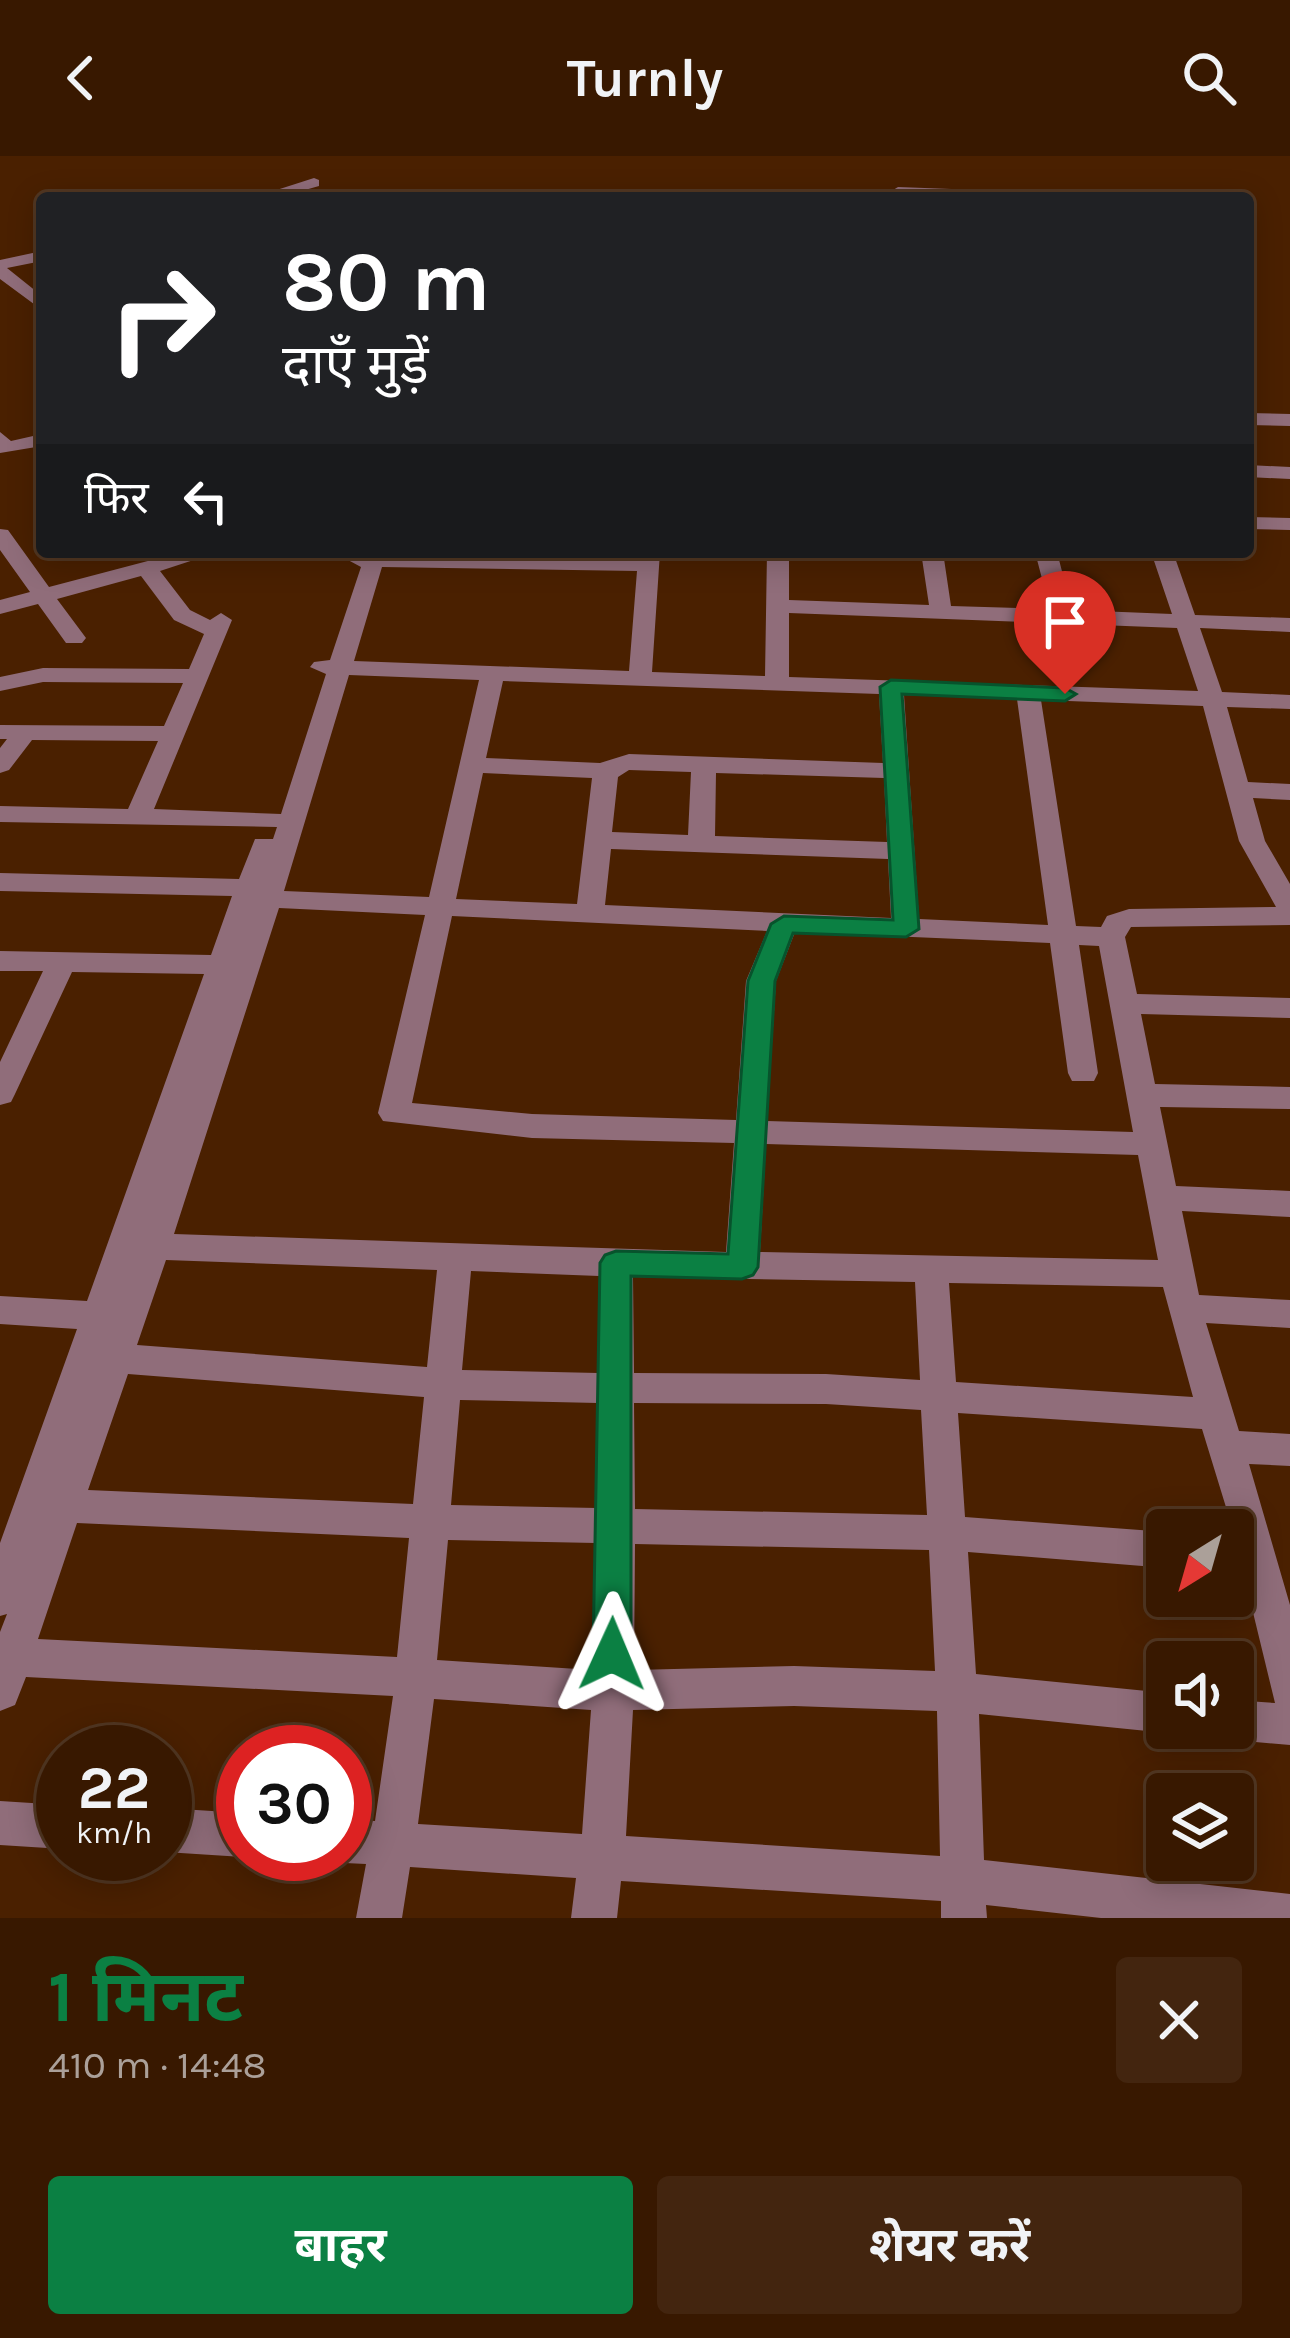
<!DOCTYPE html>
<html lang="hi">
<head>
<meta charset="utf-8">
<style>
	:root { --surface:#381800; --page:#43250f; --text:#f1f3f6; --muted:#aba099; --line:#523722; --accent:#0b8043 }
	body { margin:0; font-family:Karla,"Noto Sans Devanagari",sans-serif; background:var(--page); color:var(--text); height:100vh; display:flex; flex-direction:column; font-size:45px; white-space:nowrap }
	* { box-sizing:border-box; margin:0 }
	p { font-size:39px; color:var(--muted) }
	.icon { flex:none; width:66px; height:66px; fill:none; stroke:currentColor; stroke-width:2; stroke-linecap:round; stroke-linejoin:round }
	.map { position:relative; height:1762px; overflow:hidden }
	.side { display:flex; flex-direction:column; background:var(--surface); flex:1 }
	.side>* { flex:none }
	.top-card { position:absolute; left:36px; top:36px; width:1218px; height:366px; border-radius:12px; box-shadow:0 6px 30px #0003,0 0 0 3px var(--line); background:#202124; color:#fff; overflow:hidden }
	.needle { width:78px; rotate:217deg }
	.controls { position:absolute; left:1146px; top:1353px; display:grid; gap:24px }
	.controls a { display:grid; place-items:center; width:108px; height:108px; border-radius:12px; background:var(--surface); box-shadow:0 6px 30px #0003,0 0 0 3px var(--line); font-size:60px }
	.speed { position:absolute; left:36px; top:1569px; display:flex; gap:24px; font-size:60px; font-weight:700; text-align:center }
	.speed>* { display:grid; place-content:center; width:156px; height:156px; border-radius:50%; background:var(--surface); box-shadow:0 6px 30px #0003,0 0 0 3px var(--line); line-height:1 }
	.speed small { font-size:30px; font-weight:400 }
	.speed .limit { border:18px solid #d22; background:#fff; color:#111 }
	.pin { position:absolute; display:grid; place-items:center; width:102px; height:102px; color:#fff; margin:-123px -51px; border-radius:50% 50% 50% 0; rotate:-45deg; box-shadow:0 0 12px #0007 }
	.pin .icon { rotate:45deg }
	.me { position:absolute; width:132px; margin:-66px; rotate:1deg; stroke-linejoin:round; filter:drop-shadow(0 0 9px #0008) }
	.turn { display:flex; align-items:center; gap:42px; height:252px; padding:0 48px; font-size:54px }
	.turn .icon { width:156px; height:156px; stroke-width:2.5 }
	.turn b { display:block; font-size:84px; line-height:102px }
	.then { display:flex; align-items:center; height:114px; padding:0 48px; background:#0003; gap:24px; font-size:45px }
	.round { display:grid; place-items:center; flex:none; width:126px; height:126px; border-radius:12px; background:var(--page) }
	.summary { display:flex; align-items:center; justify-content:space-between; height:204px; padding:0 48px }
	h1 { font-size:72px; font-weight:700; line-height:90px; color:var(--accent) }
	.primary-button { display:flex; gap:24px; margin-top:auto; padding:24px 48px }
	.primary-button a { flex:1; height:138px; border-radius:12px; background:var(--accent); color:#fff; font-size:48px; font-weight:700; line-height:138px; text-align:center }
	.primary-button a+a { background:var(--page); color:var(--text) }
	header { display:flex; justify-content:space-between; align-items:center; height:156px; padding:0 48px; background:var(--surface); font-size:54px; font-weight:700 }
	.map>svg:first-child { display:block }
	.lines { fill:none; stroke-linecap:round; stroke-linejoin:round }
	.minor { fill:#906d7a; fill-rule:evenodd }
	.route { fill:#0b8043; stroke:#07532c; stroke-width:3 }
</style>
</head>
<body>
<header><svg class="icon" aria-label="back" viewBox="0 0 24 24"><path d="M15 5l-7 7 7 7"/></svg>Turnly<svg class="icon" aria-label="search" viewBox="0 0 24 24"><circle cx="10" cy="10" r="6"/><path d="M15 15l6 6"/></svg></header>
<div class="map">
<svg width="1290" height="1762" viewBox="0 0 1290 1762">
	<rect width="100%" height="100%" fill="#4a2000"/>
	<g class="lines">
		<g class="minor">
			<polygon points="314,22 319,24 319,30 277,42 252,42"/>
			<polygon points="898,31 1058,37 1066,42 893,39 890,36"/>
			<polygon points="42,95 42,105 7,112 42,140 42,154 0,123 0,104"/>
			<polygon points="1248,257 1290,258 1290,270 1248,269"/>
			<polygon points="0,276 11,285 42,278 42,290 0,297"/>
			<polygon points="1248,309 1290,311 1290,323 1248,321"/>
			<polygon points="1248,361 1290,362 1290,374 1248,373"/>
			<path d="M0 373 8 374 49 431 182 396H218L160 415 190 454 210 464 221 457 232 464 154 653 281 658 326 518 310 511 314 506 330 504 361 411 348 404 365 396 638 402V396H660L652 516 765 520 767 396H789V444L929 449 921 396H943L951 450 1050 453 1035 396H1057L1072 454 1172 458 1151 396H1173L1195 459 1290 462V476L1200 472 1222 536 1290 539V553L1227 551 1248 626 1290 628V644L1253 642 1265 685 1290 728V769L1131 771 1125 781 1137 838 1290 842V862L1141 858 1155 928 1290 931V953L1160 951 1176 1030 1290 1035V1061L1182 1055 1199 1139 1290 1144V1172L1206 1167 1239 1275 1290 1278V1310L1249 1308 1290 1449V1589L1233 1584 1218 1578 1215 1572H1233V1544L1275 1547 1233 1374 1202 1273 958 1257 965 1361 1167 1376V1412L968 1396 976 1518 1167 1537V1572H1180L1167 1577 979 1558 984 1704 1290 1738V1762H1101L986 1749 987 1762H941V1745L621 1725 617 1762H571L576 1722 410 1711 402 1762H356L366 1708 345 1707 328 1698H345V1663L375 1665 393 1540 26 1521 15 1549 0 1555V1476L7 1458 0 1460V1387L77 1173 0 1168V1140L87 1145 204 818 72 816 15 938 11 946 0 949V906L43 815H0V795L211 799 232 740 0 735V717L239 723 255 683H273L277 671 0 666V650L128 653 158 585 32 584 9 614 0 617V592L7 583H0V569L164 570 183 527 43 526 0 535V521L43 512 189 513 204 478 174 464 141 420 57 443 86 482 82 487H66L38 448 0 458V444L30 436 0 394ZM382 411 637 415 629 515 354 505ZM789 457 1177 472 1198 535 789 521ZM349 519 479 524 429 741 284 735ZM503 525 879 538 883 607 629 598 600 607 486 602ZM904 539 1017 543 1048 769 919 763ZM1041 544 1203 550 1239 685 1276 751 1129 753 1107 760 1101 771 1076 770ZM629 614 691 616 688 679 612 676 618 621ZM483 617 592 622 577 748 456 743ZM716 617 884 622 887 686 715 680ZM611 693 888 703 891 762 605 749ZM279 752 425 759 378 957 383 965 532 982 734 987 726 1096 174 1078ZM452 760 767 775 746 825 736 964 532 958 412 947ZM795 776 1050 787 1068 917 1072 925H1094L1098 917 1079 789 1099 790 1133 976 767 965 776 825ZM766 988 1138 999 1158 1104 760 1096ZM166 1104 437 1114 427 1211 137 1189ZM471 1115 599 1120 598 1217 462 1214ZM633 1121 915 1126 920 1224 826 1218 634 1217ZM949 1127 1163 1131 1193 1241 956 1226ZM128 1218 424 1241 413 1348 88 1334ZM460 1244 598 1247 597 1352 451 1349ZM634 1247 826 1248 921 1254 927 1359 635 1353ZM77 1367 409 1382 397 1501 38 1483ZM448 1384 596 1387 593 1514 437 1504ZM635 1388 929 1394 935 1515 794 1510 634 1514ZM434 1543 591 1554 582 1678 418 1668ZM794 1550 937 1555 940 1700 626 1680 633 1554Z"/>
			<polygon points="0,1645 63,1649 63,1693 0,1689"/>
			<polygon points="165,1652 243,1657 243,1698 250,1698 243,1701 165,1696"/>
		</g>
	</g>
	<polygon class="route" points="891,524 1065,532 1076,538 1065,545 902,538 919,773 906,781 793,777 775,825 758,1111 753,1119 742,1123 631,1120 631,1498 625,1510 612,1515 599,1510 593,1498 600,1107 605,1099 616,1095 728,1098 748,825 771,768 784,760 893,764 880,531"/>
</svg>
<div class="controls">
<a><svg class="needle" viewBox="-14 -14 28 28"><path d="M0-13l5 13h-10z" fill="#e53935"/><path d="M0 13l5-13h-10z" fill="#aba099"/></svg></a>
<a><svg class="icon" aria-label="sound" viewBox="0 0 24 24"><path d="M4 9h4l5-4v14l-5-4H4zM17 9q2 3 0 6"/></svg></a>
<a><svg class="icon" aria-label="layers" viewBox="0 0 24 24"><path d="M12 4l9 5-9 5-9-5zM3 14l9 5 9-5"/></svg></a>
</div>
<div class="speed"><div>22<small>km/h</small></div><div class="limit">30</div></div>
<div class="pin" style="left:1065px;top:538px;background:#d93025"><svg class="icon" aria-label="arrive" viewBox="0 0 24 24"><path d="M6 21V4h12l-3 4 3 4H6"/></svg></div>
<svg class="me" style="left:612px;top:1498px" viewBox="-20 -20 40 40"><path d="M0-17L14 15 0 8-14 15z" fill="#0b8043" stroke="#fff" stroke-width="4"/></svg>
<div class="top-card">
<div class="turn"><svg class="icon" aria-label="right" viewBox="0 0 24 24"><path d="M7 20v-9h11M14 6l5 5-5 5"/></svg><div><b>80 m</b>दाएँ मुड़ें</div></div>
<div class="then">फिर<svg class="icon" aria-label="left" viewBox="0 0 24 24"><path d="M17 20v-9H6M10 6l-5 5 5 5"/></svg></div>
</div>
</div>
<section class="side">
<div class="summary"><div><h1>1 मिनट</h1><p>410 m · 14:48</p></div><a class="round"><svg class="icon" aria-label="close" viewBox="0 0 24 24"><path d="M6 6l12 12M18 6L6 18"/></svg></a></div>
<div class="primary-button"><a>बाहर</a><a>शेयर करें</a></div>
</section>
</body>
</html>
